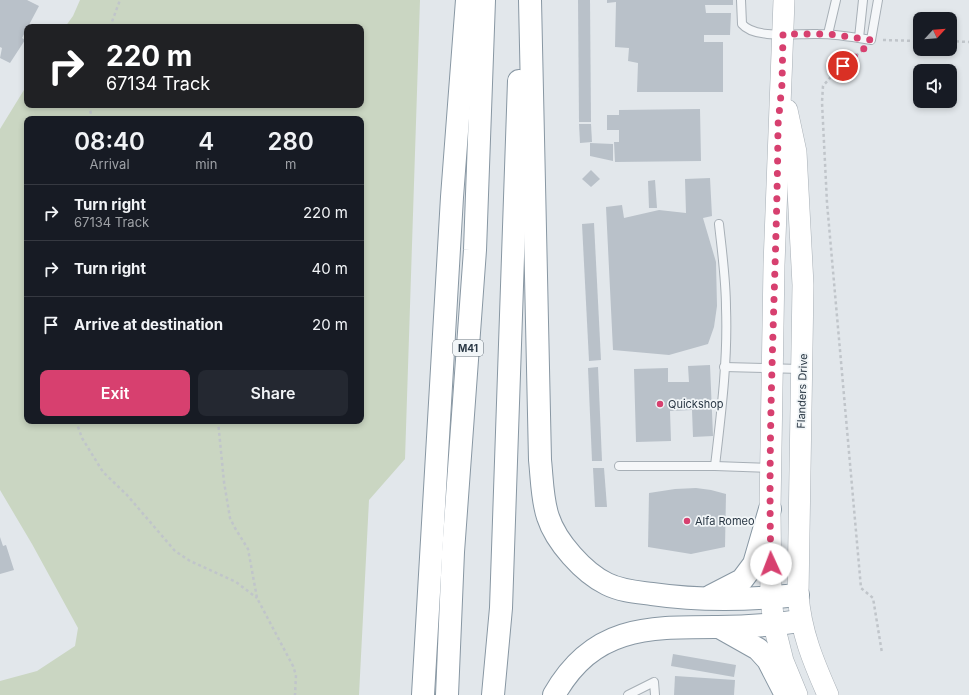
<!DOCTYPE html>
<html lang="en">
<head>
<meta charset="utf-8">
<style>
	:root { --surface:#171b24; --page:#242831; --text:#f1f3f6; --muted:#9ea1a6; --line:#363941; --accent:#d7406f }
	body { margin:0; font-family:Inter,sans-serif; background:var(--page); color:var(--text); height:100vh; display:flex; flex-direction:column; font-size:15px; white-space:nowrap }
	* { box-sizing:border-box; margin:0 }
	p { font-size:13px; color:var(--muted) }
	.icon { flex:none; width:22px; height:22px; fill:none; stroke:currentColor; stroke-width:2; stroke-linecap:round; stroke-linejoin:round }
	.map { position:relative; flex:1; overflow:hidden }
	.panel { position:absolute; left:24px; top:116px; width:340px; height:308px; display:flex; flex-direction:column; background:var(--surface); border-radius:8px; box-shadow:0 2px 6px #0003 }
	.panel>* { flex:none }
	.guide { position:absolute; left:24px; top:24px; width:340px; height:84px; border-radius:8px; box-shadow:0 2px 6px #0003; background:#202124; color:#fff; overflow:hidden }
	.needle { width:26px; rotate:64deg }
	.fabs { position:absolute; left:913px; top:12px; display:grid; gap:8px }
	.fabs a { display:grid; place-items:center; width:44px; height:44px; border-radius:8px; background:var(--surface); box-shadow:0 2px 6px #0003; font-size:20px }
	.pin { position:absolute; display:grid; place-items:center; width:34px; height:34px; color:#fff; margin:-17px; border:2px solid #fff; border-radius:50%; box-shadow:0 1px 4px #0007 }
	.me { position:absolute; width:44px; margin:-22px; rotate:358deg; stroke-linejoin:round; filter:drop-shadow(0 0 3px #0008) }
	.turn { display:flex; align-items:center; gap:14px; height:84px; padding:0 16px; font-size:18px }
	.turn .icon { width:52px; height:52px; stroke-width:2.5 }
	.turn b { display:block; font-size:28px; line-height:34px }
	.eta { display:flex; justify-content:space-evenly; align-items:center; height:68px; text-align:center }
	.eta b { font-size:24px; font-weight:600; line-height:28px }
	.button { display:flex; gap:8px; margin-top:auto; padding:8px 16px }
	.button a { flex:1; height:46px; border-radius:8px; background:var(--accent); color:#fff; font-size:16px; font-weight:600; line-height:46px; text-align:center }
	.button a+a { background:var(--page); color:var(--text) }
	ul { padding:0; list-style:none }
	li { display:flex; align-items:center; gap:12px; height:56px; padding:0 16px; border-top:1px solid var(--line) }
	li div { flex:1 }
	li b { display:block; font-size:15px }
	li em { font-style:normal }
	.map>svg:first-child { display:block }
	.green { fill:#cad6c2; fill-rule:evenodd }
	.building { fill:#b9c1c9 }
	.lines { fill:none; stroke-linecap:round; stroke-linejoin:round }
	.lane-casing { stroke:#a7afb6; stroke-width:10 }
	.secondary-casing { stroke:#a7afb6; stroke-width:22 }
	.highway-casing { stroke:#8897a3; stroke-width:24 }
	.path { stroke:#c0c5ca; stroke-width:2.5; stroke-dasharray:3 3; stroke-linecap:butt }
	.lane { stroke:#f5f7f9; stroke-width:8 }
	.secondary { stroke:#fff; stroke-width:21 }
	.highway { stroke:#fff; stroke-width:22 }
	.route { stroke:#d7406f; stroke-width:7; stroke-dasharray:0 12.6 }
	.poi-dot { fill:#d7406f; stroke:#f2f6f8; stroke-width:1.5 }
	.labels { text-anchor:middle; stroke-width:3.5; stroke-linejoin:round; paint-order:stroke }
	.shield { fill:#f2f6f8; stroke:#65707a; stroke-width:1 }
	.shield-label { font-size:10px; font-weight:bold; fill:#293744 }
	.street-label { font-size:11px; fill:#293744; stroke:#f2f6f8 }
	.poi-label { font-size:11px; fill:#293744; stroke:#f2f6f8; text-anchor:start }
</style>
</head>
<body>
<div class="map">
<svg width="969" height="695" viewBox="0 0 969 695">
	<rect width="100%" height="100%" fill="#e2e7eb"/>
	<path class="green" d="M80 0H420L405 459 369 500 359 695H0V681L37 671 75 646 78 628 32 544 0 490V129L27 85V105H361V27H65L73 16ZM27 119H361V421H27Z"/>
	<g class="building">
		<polygon points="0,0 27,0 39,6 22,38 25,40 10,63 0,58 2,48 0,47"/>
		<polygon points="578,0 590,0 591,122 579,122"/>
		<polygon points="607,0 733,0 733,5 705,5 706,13 731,13 730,35 704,35 704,42 723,42 723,92 637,92 638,63 628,61 629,48 615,47 616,2 607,3"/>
		<polygon points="700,109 701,161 615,162 614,142 619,142 619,130 607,130 607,115 619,115 619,110"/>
		<polygon points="579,124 591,124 592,142 580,143"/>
		<polygon points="590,143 613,144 613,161 590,156"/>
		<polygon points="591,170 600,179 591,187 582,179"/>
		<polygon points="710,178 712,216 703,218 716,262 717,306 714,327 708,344 669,355 613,350 606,207 622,205 624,218 659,210 686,213 685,179"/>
		<polygon points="655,180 657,208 649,208 648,181"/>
		<polygon points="594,223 601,360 589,361 582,224"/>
		<polygon points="710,365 713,436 693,437 692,410 670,411 671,441 636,442 634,369 668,368 668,382 689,382 688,366"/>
		<polygon points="598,367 602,461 592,461 588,368"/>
		<polygon points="593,468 604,468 607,507 595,507"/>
		<polygon points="696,488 711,490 726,494 725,547 691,554 648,547 649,493 675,489"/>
		<polygon points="0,537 3,546 6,545 14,570 0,574"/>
		<polygon points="673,654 736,665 734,677 671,666"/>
		<polygon points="675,676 735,680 734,695 674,695"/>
	</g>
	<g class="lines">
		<g class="lane-casing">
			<g id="lane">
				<path d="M741 0 742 24C755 40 800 33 818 34 836 34 853 37 871 40L878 0"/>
				<polyline points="828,34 836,0"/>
				<polyline points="859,38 863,0"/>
				<polyline points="724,367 801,369"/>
				<polyline points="619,466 715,466 769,468"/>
				<path d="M715 466C721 414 728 361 726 308 726 280 722 252 719 224"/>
				<polyline points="628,695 654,682 655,695"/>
			</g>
		</g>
		<g class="secondary-casing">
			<g id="secondary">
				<polyline points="784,0 774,265 770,509 771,598 774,625 783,661 797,695"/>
				<path d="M787 110 796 152 803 285 798 595C801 632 813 661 828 695"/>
			</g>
		</g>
		<g class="highway-casing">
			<g id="highway">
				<path d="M530 0 540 460C542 478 542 500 548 517 556 542 584 573 607 584 621 591 637 592 652 594 700 601 749 600 798 595"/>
				<polyline points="711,596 742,580 754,564 770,509"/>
				<polyline points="719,627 758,649 768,660 786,695"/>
				<polyline points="423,695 452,197 467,0"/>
				<polyline points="447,695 453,552 475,250 484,0"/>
				<polyline points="493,695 501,608 519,81"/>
				<path d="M554 695C593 626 647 627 718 627 745 627 773 625 800 621"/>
			</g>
		</g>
		<g class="path">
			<polyline points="110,27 120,0"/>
			<polyline points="883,40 920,41"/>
			<polyline points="950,41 969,42"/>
			<polyline points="863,50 836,71 823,86 822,102 827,203 861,588 873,598 882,653"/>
			<polyline points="89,105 92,119"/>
			<polyline points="76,421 82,438 103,472 127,495 175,551 190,561 236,582 257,598"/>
			<polyline points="218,421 224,482 230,518 235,528 248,549 257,598 293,666 296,675 295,695"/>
		</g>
		<use href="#lane" class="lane"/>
		<use href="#secondary" class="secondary"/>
		<use href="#highway" class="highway"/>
	</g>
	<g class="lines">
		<path class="route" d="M771 564C767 418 777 272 778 125L782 84 783 34H828L871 40 861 52 843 66"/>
	</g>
	<g class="poi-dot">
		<circle cx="660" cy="404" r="4"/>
		<circle cx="687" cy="521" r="4"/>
	</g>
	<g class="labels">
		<rect class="shield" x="453" y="340" width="30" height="16" rx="3"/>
		<g class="shield-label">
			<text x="468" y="352">M41</text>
		</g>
		<g class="street-label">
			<text transform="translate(802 391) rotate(-88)" y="4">Flanders Drive</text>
		</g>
		<g class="poi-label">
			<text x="668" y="408">Quickshop</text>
			<text x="695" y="525">Alfa Romeo</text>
		</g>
	</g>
</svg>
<div class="fabs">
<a><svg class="needle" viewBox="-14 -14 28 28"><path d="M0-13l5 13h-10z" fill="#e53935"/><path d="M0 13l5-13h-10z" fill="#9ea1a6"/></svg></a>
<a><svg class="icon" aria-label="sound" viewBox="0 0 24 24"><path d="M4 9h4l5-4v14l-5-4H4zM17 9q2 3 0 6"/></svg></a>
</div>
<div class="pin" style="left:843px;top:66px;background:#d93025"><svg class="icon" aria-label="arrive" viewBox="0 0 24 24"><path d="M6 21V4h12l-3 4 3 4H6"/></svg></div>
<svg class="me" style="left:771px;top:564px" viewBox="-20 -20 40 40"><circle r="19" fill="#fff"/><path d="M0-13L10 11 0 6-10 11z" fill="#d7406f"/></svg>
<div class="guide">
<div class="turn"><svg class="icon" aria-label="right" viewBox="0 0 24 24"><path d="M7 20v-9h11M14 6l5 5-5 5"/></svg><div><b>220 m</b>67134 Track</div></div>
</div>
<section class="panel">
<div class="eta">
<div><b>08:40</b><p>Arrival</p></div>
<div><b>4</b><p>min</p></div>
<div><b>280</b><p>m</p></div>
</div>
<ul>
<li><svg class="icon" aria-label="right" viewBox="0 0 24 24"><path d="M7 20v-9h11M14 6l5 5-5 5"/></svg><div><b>Turn right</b><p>67134 Track</p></div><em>220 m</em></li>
<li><svg class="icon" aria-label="right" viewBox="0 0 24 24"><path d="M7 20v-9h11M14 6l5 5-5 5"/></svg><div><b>Turn right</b></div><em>40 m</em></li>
<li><svg class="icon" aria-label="arrive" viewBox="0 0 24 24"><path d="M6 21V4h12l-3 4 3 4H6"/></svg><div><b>Arrive at destination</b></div><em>20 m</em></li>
</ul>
<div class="button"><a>Exit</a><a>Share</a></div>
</section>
</div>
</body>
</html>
